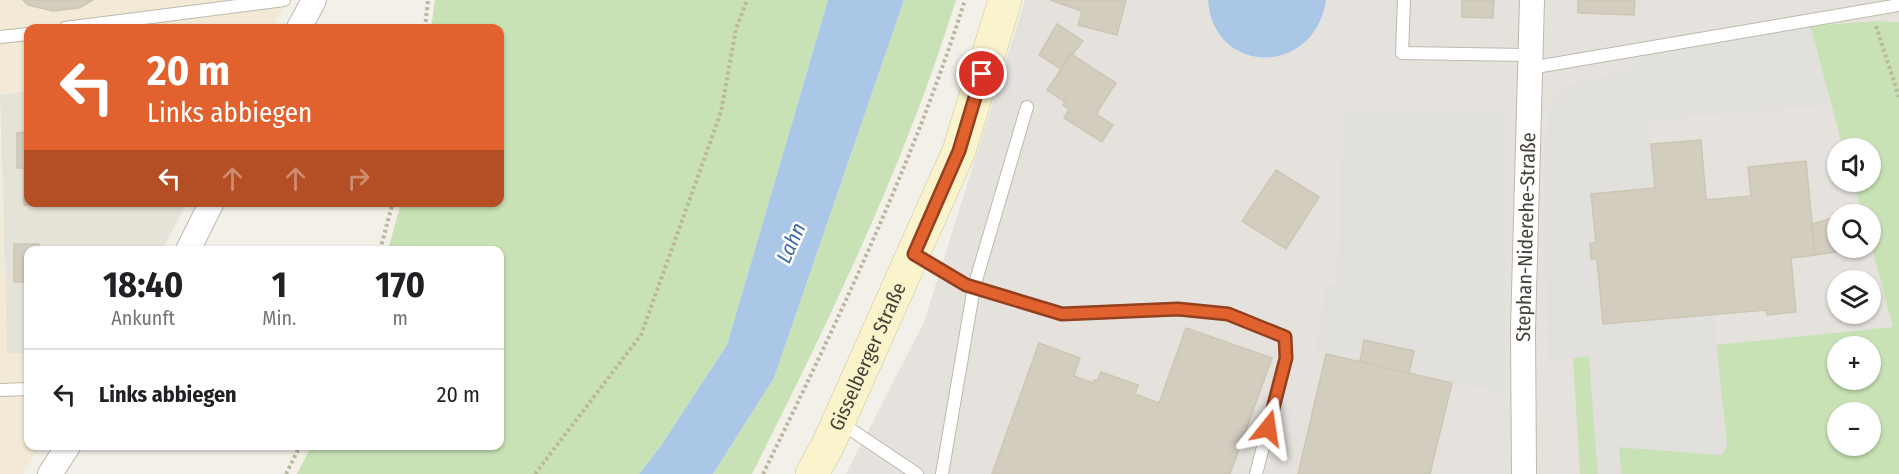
<!DOCTYPE html>
<html lang="de">
<head>
<meta charset="utf-8">
<style>
	:root { --surface:#fff; --page:#f6f6f6; --text:#202124; --muted:#757577; --line:#e0e0e0 }
	body { margin:0; font-family:"Fira Sans Condensed",sans-serif; background:var(--page); color:var(--text); height:100vh; display:flex; flex-direction:column; font-size:22px; white-space:nowrap }
	* { box-sizing:border-box; margin:0 }
	p { font-size:20px; color:var(--muted) }
	.icon { flex:none; width:33px; height:33px; fill:none; stroke:currentColor; stroke-width:2; stroke-linecap:round; stroke-linejoin:round }
	.map { position:relative; flex:1; overflow:hidden }
	.side { position:absolute; left:24px; top:246px; width:480px; height:204px; display:flex; flex-direction:column; background:var(--surface); border-radius:12px; box-shadow:0 2px 4px #0004 }
	.side>* { flex:none }
	.hud { position:absolute; left:24px; top:24px; width:480px; height:183px; border-radius:12px; box-shadow:0 2px 4px #0004; background:#e2622f; color:#fff; overflow:hidden }
	.fabs { position:absolute; left:1827px; top:138px; display:grid; gap:12px }
	.fabs a { display:grid; place-items:center; width:54px; height:54px; border-radius:50%; background:var(--surface); box-shadow:0 2px 4px #0004; font-size:30px }
	.pin { position:absolute; display:grid; place-items:center; width:51px; height:51px; color:#fff; margin:-26px; border:3px solid #fff; border-radius:50%; box-shadow:0 2px 6px #0007 }
	.me { position:absolute; width:66px; margin:-33px; rotate:15deg; stroke-linejoin:round; filter:drop-shadow(0 0 4px #0008) }
	.turn { display:flex; align-items:center; gap:21px; height:126px; padding:0 24px; font-size:27px }
	.turn .icon { width:78px; height:78px; stroke-width:2.5 }
	.turn b { display:block; font-size:42px; line-height:51px }
	.lanes { display:flex; align-items:center; height:57px; padding:0 24px; background:#0003; justify-content:center; gap:30px; direction:ltr }
	.lanes .off { opacity:.35 }
	.eta { display:flex; justify-content:space-evenly; align-items:center; height:102px; text-align:center }
	.eta b { font-size:36px; font-weight:700; line-height:42px }
	ul { padding:0; list-style:none }
	li { display:flex; align-items:center; gap:18px; height:90px; padding:0 24px; border-top:2px solid var(--line) }
	li div { flex:1 }
	li b { display:block; font-size:22px }
	li em { font-style:normal }
	.map>svg:first-child { display:block }
	.residential { fill:#e5e3d7 }
	.commercial { fill:#f2ead6 }
	.industrial { fill:#e5e2dd; fill-rule:evenodd }
	.green { fill:#c8e2b5; fill-rule:evenodd }
	.parking { fill:#e1e0dc }
	.water { fill:#abc7e8 }
	.building { fill:#d2cdbf; stroke:#ccc6b3; stroke-width:1.5 }
	.lines { fill:none; stroke-linecap:round; stroke-linejoin:round }
	.lane-casing { stroke:#bdb9ac; stroke-width:14 }
	.street-casing { stroke:#bdb9ac; stroke-width:26 }
	.secondary-casing { stroke:#cdc69c; stroke-width:34 }
	.path { stroke:#bdb69f; stroke-width:4; stroke-dasharray:3 3; stroke-linecap:butt }
	.lane { stroke:#fff; stroke-width:12 }
	.street { stroke:#fff; stroke-width:24 }
	.secondary { stroke:#f9f4cc; stroke-width:33 }
	.route-casing { stroke:#93401f; stroke-width:15 }
	.route { stroke:#e2622f; stroke-width:10 }
	.labels { text-anchor:middle; stroke-width:5; stroke-linejoin:round; paint-order:stroke }
	.street-label { font-size:20px; fill:#454138; stroke:#fff }
	.water-label { font-size:21px; font-style:italic; fill:#3c6ba5; stroke:#fff }
</style>
</head>
<body>
<div class="map">
<svg width="1899" height="474" viewBox="0 0 1899 474">
	<rect width="100%" height="100%" fill="#f2f0e8"/>
	<polygon class="residential" points="28,90 28,202 187,203 162,250 28,250 28,354 7,354 0,95"/>
	<g class="commercial">
		<polygon points="0,0 287,0 273,28 28,28 28,90 0,95"/>
		<polygon points="0,140 7,353 28,354 28,446 40,446 23,474 0,474"/>
	</g>
	<path class="industrial" d="M1025 0H1899V22L1875 21 1810 26 1843 148H1838V182H1853L1862 214H1838V248L1871 245 1899 348V474H846L924 322ZM1838 280H1870V314H1838ZM1838 346H1870V380H1838ZM1838 412H1870V446H1838Z"/>
	<g class="green">
		<polygon points="435,0 828,0 727,345 660,447 639,474 297,474 311,446 500,446 500,250 388,250 401,203 500,202 500,28 431,28"/>
		<path d="M904 0H956C905 164 829 321 752 474H713L774 378Z"/>
		<path d="M1875 21 1899 22V474H1621L1619 447 1722 455 1727 444 1716 345 1893 327 1871 245 1870 214H1862L1853 182H1870V148H1843L1810 26ZM1838 346H1870V380H1838ZM1838 412H1870V446H1838Z"/>
		<polygon points="1589,356 1598,474 1580,474 1573,358"/>
	</g>
	<g class="parking">
		<polygon points="1810,26 1831,105 1649,121 1655,188 1596,243 1590,244 1591,259 1597,259 1603,324 1713,314 1727,444 1722,455 1619,447 1621,474 1598,474 1589,356 1547,360 1545,145 1548,115 1553,101 1563,88 1579,81 1632,70 1630,55"/>
		<polygon points="1344,111 1506,113 1505,393 1409,374 1315,351 1327,281 1337,285"/>
	</g>
	<g class="water">
		<polygon points="828,0 904,0 774,378 713,474 639,474 660,447 727,345"/>
		<path d="M1208 0H1326V1C1313 78 1213 75 1208 0Z"/>
	</g>
	<g class="building">
		<polygon points="23,0 93,0 79,8 53,11 28,5"/>
		<polygon points="1050,0 1126,0 1117,35 1078,25 1082,11"/>
		<polygon points="1462,0 1494,0 1493,18 1462,17"/>
		<polygon points="1578,0 1635,0 1634,15 1578,13"/>
		<polygon points="1057,24 1083,41 1061,69 1039,55"/>
		<polygon points="1071,54 1116,83 1096,114 1113,125 1102,142 1064,118 1069,109 1063,105 1065,102 1047,90"/>
		<polygon points="28,132 28,202 69,204 24,205 24,168 17,168 17,133"/>
		<polygon points="1701,140 1706,200 1751,196 1748,167 1806,161 1815,255 1791,258 1796,312 1767,315 1766,310 1603,324 1597,259 1591,259 1590,243 1596,243 1591,194 1655,188 1651,144"/>
		<polygon points="1276,170 1319,197 1286,249 1242,221"/>
		<polygon points="1832,218 1836,252 1815,255 1812,224"/>
		<polygon points="14,244 39,244 39,250 28,250 28,282 14,282"/>
		<polygon points="1186,328 1272,358 1230,474 992,474 1039,343 1080,358 1074,376 1093,383 1094,380 1097,381 1101,372 1138,385 1135,394 1159,403"/>
		<polygon points="1364,340 1414,351 1409,374 1360,362"/>
		<polygon points="1326,354 1452,383 1430,474 1298,474"/>
	</g>
	<g class="lines">
		<g class="lane-casing">
			<g id="lane">
				<polyline points="1404,0 1402,53 1531,55"/>
				<polyline points="65,28 284,0"/>
				<polyline points="0,37 28,34"/>
				<polyline points="1530,68 1899,5"/>
				<polyline points="915,255 966,285 1062,314 1178,309 1228,314 1285,337 1286,358 1256,474"/>
				<polyline points="0,390 28,389"/>
				<polyline points="841,423 917,474"/>
				<polyline points="942,474 974,287 1027,107"/>
			</g>
		</g>
		<g class="street-casing">
			<g id="street">
				<polyline points="299,28 314,0"/>
				<polyline points="188,250 212,202"/>
				<polyline points="50,474 68,446"/>
				<path id="s1" d="M1524 474 1523 329 1532 0"/>
			</g>
		</g>
		<g class="secondary-casing">
			<g id="secondary">
				<path id="s2" d="M812 474 828 445 959 151 1005 0"/>
			</g>
		</g>
		<g class="path">
			<polyline points="1876,26 1899,97"/>
			<polyline points="425,28 428,0"/>
			<polyline points="380,250 393,202"/>
			<polyline points="286,474 300,446"/>
			<polyline points="535,474 641,335 721,112 736,29 747,0"/>
			<path d="M763 474C838 320 913 164 965 0"/>
		</g>
		<use href="#lane" class="lane"/>
		<use href="#street" class="street"/>
		<use href="#secondary" class="secondary"/>
	</g>
	<g class="lines">
		<g class="route-casing">
			<polyline id="route" points="982,74 959,151 914,254 966,285 1062,314 1178,309 1228,314 1285,337 1286,358 1268,428"/>
		</g>
		<use href="#route" class="route"/>
	</g>
	<g class="labels">
		<g class="street-label">
			<text dy="7" stroke="none"><textPath href="#s1" startOffset="237">Stephan-Niderehe-Straße</textPath></text>
			<text dy="7" stroke="none"><textPath href="#s2" startOffset="130">Gisselberger Straße</textPath></text>
		</g>
		<g class="water-label">
			<text transform="translate(791 243) rotate(-66)" y="7">Lahn</text>
		</g>
	</g>
</svg>
<div class="fabs">
<a><svg class="icon" aria-label="sound" viewBox="0 0 24 24"><path d="M4 9h4l5-4v14l-5-4H4zM17 9q2 3 0 6"/></svg></a>
<a><svg class="icon" aria-label="search" viewBox="0 0 24 24"><circle cx="10" cy="10" r="6"/><path d="M15 15l6 6"/></svg></a>
<a><svg class="icon" aria-label="layers" viewBox="0 0 24 24"><path d="M12 4l9 5-9 5-9-5zM3 14l9 5 9-5"/></svg></a>
<a>+</a>
<a>−</a>
</div>
<div class="pin" style="left:982px;top:74px;background:#d93025"><svg class="icon" aria-label="arrive" viewBox="0 0 24 24"><path d="M6 21V4h12l-3 4 3 4H6"/></svg></div>
<svg class="me" style="left:1268px;top:428px" viewBox="-20 -20 40 40"><path d="M0-17L14 15 0 8-14 15z" fill="#e2622f" stroke="#fff" stroke-width="4"/></svg>
<div class="hud">
<div class="turn"><svg class="icon" aria-label="left" viewBox="0 0 24 24"><path d="M17 20v-9H6M10 6l-5 5 5 5"/></svg><div><b>20 m</b>Links abbiegen</div></div>
<div class="lanes"><svg class="icon" aria-label="left" viewBox="0 0 24 24"><path d="M17 20v-9H6M10 6l-5 5 5 5"/></svg><svg class="icon off" aria-label="ahead" viewBox="0 0 24 24"><path d="M12 20V5M6 11l6-6 6 6"/></svg><svg class="icon off" aria-label="ahead" viewBox="0 0 24 24"><path d="M12 20V5M6 11l6-6 6 6"/></svg><svg class="icon off" aria-label="right" viewBox="0 0 24 24"><path d="M7 20v-9h11M14 6l5 5-5 5"/></svg></div>
</div>
<section class="side">
<div class="eta">
<div><b>18:40</b><p>Ankunft</p></div>
<div><b>1</b><p>Min.</p></div>
<div><b>170</b><p>m</p></div>
</div>
<ul>
<li><svg class="icon" aria-label="left" viewBox="0 0 24 24"><path d="M17 20v-9H6M10 6l-5 5 5 5"/></svg><div><b>Links abbiegen</b></div><em>20 m</em></li>
</ul>
</section>
</div>
</body>
</html>
